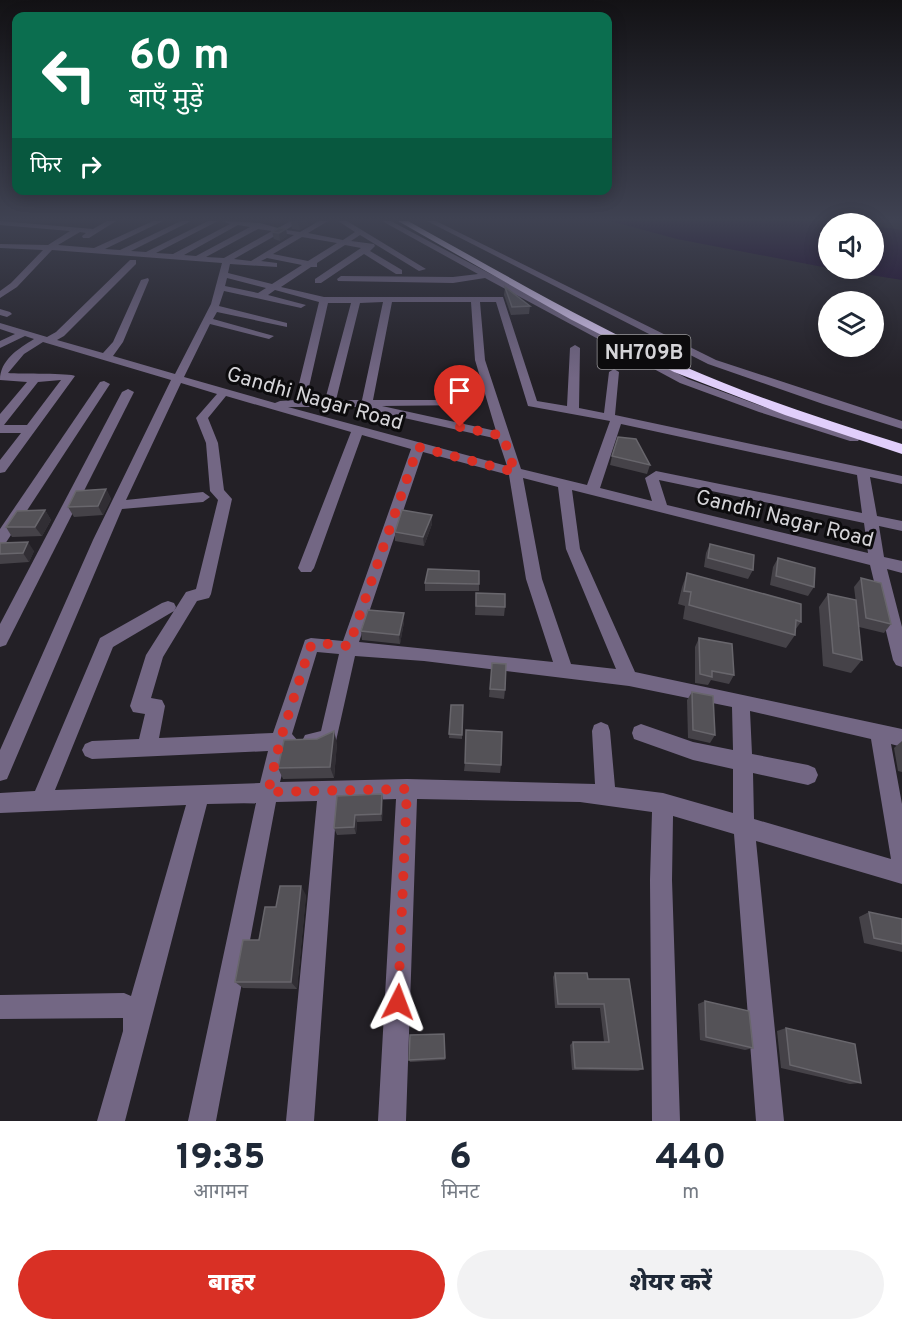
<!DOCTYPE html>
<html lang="hi">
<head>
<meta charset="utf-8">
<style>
	:root { --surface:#fff; --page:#f2f2f3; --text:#1f2937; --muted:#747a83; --accent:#d93025 }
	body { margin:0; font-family:Overpass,"Noto Sans Devanagari",sans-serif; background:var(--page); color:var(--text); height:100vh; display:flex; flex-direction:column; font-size:22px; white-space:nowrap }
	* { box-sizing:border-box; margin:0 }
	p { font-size:20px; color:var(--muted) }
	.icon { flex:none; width:33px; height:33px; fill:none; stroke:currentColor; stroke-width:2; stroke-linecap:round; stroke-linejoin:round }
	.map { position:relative; height:1121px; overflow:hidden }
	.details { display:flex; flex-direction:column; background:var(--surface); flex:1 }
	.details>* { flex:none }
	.banner { position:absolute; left:12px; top:12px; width:600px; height:183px; border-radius:12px; box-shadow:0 3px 15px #0003; background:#0b6e4f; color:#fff; overflow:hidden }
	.fabs { position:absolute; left:818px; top:213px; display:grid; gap:12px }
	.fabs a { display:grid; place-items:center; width:66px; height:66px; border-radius:50%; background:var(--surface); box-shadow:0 3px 15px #0003; font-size:30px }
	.pin { position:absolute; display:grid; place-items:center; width:51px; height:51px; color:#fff; margin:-62px -26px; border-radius:50% 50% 50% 0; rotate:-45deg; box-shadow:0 0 6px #0007 }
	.pin .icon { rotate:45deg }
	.me { position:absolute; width:66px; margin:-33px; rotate:3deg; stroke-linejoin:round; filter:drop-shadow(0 0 4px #0008) }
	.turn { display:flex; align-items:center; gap:21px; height:126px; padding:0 18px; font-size:27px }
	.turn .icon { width:78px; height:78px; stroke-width:2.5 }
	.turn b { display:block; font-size:42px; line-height:51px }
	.then { display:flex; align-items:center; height:57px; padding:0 18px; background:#0003; gap:12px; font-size:22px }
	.eta { display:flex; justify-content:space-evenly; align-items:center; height:102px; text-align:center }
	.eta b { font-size:36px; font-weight:800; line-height:42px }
	.primary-button { display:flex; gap:12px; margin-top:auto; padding:12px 18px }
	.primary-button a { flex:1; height:69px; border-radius:36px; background:var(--accent); color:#fff; font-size:24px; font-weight:800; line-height:69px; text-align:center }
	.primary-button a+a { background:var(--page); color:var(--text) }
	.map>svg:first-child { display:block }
	.water { fill:#160029 }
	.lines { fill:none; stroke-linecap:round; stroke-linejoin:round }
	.minor { fill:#736784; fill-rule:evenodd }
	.highway { fill:#e1cffb; fill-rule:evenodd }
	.wall { fill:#454248 }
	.shaded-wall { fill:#312e34 }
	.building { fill:#545257; stroke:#68666c; stroke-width:1.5 }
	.route { stroke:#d93025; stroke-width:10; stroke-dasharray:0 18 }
	.labels { text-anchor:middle; stroke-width:6; stroke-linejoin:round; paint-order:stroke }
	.shield { fill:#0c0b0d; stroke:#99989b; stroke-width:1.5 }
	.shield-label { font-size:20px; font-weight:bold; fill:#d5d4d8 }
	.street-label { font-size:21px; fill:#d5d4d8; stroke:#0c0b0d }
</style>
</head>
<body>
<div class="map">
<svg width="902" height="1121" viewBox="0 0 902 1121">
	<rect width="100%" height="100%" fill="#232026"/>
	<g class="water">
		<polygon points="610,221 840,221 859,223 828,224 828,268 677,239"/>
		<polygon points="873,226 902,230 902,280 833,269 873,268"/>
	</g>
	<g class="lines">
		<g class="minor">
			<path d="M0 221 93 229 107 221H116L89 238H83L82 236 86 233 80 232 58 245 94 248 153 221H163L105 249 120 250 181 221H191L131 251 146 252 208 221H218L156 253 173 254 230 224 223 221 260 223 278 228 291 221H300L286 230 300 232 319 221H328L308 233 343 240 355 232 338 221H347L426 269 419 271 360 235 351 241 374 244 375 246 370 251 402 270V274H396L364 254 321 283H315V279L361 248 345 245 317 263V267H311L281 287 324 297H503L537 401 567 406 570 348 575 345 580 348 579 408 604 413 609 372 614 369 619 372 615 415 902 476V484L870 477 877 516 902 521V531L879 526 884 557 902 561V573L887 569 902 627V667L896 665 893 660 870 565 572 490 580 549 635 672 902 729V747L891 744 902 804V884L756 841 784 1121H756L734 834 673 816 672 880 680 1121H652L650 880 652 812 580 802 417 799 406 1121H378L396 799 337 801 314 1121H286L317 801 276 802 216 1121H188L256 803 207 804 125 1121H97L123 1031V1018L0 1019V995L124 993 131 996 186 805 0 813V793L35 791 100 638 162 603 168 601 174 603 176 607 174 611 113 647 55 790 260 783 268 751 92 759 85 756 82 750 85 744 92 741 139 739 145 714 133 712 130 706 146 655 186 592 196 589 218 500 210 491 206 443 196 418 217 394 181 383 126 500 203 492 210 497 203 502 122 509 7 779 0 781V750L93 540 171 380 43 342 24 354 8 373C20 374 71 373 75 376L5 472 0 473V460L21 433H0V414L27 382 0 380C0 360 18 349 34 339L25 336 0 348V341L15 334 0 329V323L47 337 56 332 130 260H136V264L64 336 57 340 103 353 113 342 141 280 148 278 149 280 123 342 113 356 175 374 211 304 222 263 52 250 17 287 0 298V291L11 283 43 250 0 248V244L48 245 70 231 0 225ZM238 225 250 227 196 256 184 255ZM258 229 272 231 224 258 206 257ZM280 233 294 235 251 261 234 259ZM302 237 337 243 308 261 273 254ZM267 258 302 265 272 284 228 273 230 264 277 267V263L261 261ZM227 278 266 288 258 293 225 286ZM275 290 319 302 295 400 280 401 275 403 184 377 210 324 269 339 274 336 213 319 217 312 287 327V323L219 306 224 291 301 308 306 305 268 295ZM383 302 362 400H336L360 303ZM392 302H471L475 360 496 431 382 406 470 405 476 402 474 400H373ZM480 302H496L528 406 610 421 587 485 521 469 485 360ZM328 303H351L325 400H306ZM61 380 27 425H1H4L38 382ZM226 396 351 432 298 568 301 572H311L314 568 362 435 411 449 343 641 311 638 305 640 273 733 159 738 165 706 162 700 151 698 163 657 197 601 209 598 211 594 232 499 224 490 218 443 208 418ZM288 407H365L373 411 498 439 507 466ZM621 424 857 475 862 513 656 471 645 478 652 501 600 488ZM423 452 509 475 526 579 553 662 359 642ZM523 478 558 487 566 549 616 669 571 664 542 579ZM659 480 864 523 868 553 667 505ZM317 652 339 654 321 731 305 735 302 741 305 747C315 751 328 749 336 741L355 656 424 661 629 686 732 707 733 750 693 742 641 724 634 727 632 733 634 739 693 760 733 769V813L663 793 615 787 610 731 608 725 601 722 594 725 592 731 595 784 407 779 280 782 288 750 295 747 298 741 292 734ZM750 711 871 739 891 859 754 819 753 773 808 785 815 782 818 775 815 768 808 765 752 754Z"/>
			<polygon points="382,221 391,221 688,379 767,408 858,435 860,438 858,441 850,441 759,412 680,383 485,278 453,283 338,281 337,279 341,276 453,277 478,274"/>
			<polygon points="427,221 436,221 716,360 902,421 902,429 823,404 708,364"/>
			<polygon points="0,309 10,312 12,314 7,317 0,315"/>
			<polygon points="104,381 110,384 5,544 0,545 0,529 100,382"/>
			<polygon points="128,389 134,392 6,645 0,647 0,624 122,392"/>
		</g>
		<path class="highway" d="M398 221H408C499 271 588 324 683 366 754 397 828 421 902 444V454L785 415 674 372 570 319Z"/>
	</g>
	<g class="wall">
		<polygon points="291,221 307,221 308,225 300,230 292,229"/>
		<polygon points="286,229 287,236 280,241 274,239 272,232"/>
		<polygon points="505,287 530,306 529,314 511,315 504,295"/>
		<polygon points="612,456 650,465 647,474 610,465"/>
		<polygon points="106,489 111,499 103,515 74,517 68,507"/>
		<polygon points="45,510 51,520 42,536 12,537 6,527"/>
		<polygon points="432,515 432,524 424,546 395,541 395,532"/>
		<polygon points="0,543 34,551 29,562 0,564"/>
		<polygon points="710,544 753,570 748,579 704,567 706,553"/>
		<polygon points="778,558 814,587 808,596 770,585 773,567"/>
		<polygon points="687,573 801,622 795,630 795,635 786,648 683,619 685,606 678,604 682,587"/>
		<polygon points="861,578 891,624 884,633 859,627 854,587"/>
		<polygon points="425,583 479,584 479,591 425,591"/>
		<polygon points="476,593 505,607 504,616 475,615"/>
		<polygon points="828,594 862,660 851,673 823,666 819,607"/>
		<polygon points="404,613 404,622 400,644 362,640 361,631"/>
		<polygon points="699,638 734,675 729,684 711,680 708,685 695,683 695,647"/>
		<polygon points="492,663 505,690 504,699 489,697"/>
		<polygon points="692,692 715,735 710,743 688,738 687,700"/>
		<polygon points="451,705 463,705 462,739 449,738"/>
		<polygon points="902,741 902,772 898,771 894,748"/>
		<polygon points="337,743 334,778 283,779 278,768"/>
		<polygon points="465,763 501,765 500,773 464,771"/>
		<polygon points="382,794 383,802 382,821 357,822 356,834 337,835 334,828"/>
		<polygon points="306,895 297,989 243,988 235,982 276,907"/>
		<polygon points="869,912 902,919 902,952 864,943 859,917"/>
		<polygon points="555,973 588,979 643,1069 638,1071 572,1070 570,1045 573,1042 604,1042 600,1008 555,1008 553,977"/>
		<polygon points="705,1001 753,1048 745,1050 700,1040 698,1004"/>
		<polygon points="786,1028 861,1083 850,1084 781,1068 777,1031"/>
		<polygon points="444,1034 445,1060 410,1062 409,1060"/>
	</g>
	<g class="shaded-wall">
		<polygon points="301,221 307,221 308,225 300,230 298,222"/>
		<polygon points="286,229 287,236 280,241 279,233"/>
		<polygon points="106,489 111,499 103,515 98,506"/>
		<polygon points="45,510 51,520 42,536 35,527"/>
		<polygon points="432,515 432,524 424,546 423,537"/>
		<polygon points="28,542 34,551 29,562 23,553"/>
		<polygon points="404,613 404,622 400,644 399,635"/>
		<polygon points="334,731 337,743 334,778 330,767"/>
		<polygon points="382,794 383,802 382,821 381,814"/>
		<polygon points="355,815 357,822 356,834 354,827"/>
		<polygon points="301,886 306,895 297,989 291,982"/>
	</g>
	<g class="building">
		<polygon points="279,228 286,229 279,233 272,232"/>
		<polygon points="505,287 530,306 512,307"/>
		<polygon points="618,437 636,439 650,465 612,456"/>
		<polygon points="106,489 98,506 68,507 76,491"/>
		<polygon points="45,510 35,527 6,527 17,511"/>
		<polygon points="402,510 432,515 423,537 395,532"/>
		<polygon points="28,542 23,553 0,554 0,543"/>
		<polygon points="710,544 754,555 753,570 708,558"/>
		<polygon points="778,558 815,568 814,587 776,576"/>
		<polygon points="428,569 479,571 479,584 425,583"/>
		<polygon points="687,573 801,604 801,622 796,620 795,635 689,605 691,592 684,591"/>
		<polygon points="861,578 881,583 891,624 866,618"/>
		<polygon points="476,593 505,594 505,607 476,606"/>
		<polygon points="828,594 856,600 862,660 833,653"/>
		<polygon points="368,610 404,613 399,635 361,631"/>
		<polygon points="699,638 732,644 734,675 712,671 712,677 700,674"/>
		<polygon points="492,663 506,664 505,690 490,689"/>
		<polygon points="692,692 713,696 715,735 693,730"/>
		<polygon points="451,705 463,705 462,735 449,734"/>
		<polygon points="466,730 502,732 501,765 465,763"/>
		<polygon points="334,731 330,767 278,768 284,740 317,739"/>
		<polygon points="382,794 381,814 355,815 354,827 334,828 337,796"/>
		<polygon points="280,886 301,886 291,982 235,982 243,940 259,940 265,907 276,907"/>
		<polygon points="869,912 902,919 902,944 874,938"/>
		<polygon points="555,973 587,973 588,979 629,979 643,1069 575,1068 573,1042 609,1042 604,1004 558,1004"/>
		<polygon points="705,1001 749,1011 753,1048 706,1037"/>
		<polygon points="786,1028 855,1044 861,1083 790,1065"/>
		<polygon points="444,1034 445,1058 409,1060 410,1035"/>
	</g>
	<linearGradient id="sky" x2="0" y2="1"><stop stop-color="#131215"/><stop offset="0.58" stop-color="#3f4252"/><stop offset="1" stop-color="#3f4252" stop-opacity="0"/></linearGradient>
	<rect width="902" height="378" fill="url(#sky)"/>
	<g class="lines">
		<polyline class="route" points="398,1002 407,789 268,792 280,741 310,647 318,643 349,646 418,447 515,472 503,436 460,427"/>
	</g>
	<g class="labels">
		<rect class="shield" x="597.5" y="335" width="93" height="34" rx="4.5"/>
		<g class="shield-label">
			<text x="644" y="359">NH709B</text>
		</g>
		<g class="street-label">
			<text transform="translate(315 398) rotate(16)" y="7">Gandhi Nagar Road</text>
			<text transform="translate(785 518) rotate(14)" y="7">Gandhi Nagar Road</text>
		</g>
	</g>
</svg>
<div class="fabs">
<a><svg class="icon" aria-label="sound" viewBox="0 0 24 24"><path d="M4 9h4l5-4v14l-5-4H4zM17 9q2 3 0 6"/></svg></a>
<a><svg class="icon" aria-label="layers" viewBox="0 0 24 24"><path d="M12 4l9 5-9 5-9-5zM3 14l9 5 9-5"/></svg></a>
</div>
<div class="pin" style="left:460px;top:427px;background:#d93025"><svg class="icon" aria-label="arrive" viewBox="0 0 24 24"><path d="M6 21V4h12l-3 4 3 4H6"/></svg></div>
<svg class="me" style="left:398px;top:1002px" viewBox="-20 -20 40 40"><path d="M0-17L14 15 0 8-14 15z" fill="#d93025" stroke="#fff" stroke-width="4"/></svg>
<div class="banner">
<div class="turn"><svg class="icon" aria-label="left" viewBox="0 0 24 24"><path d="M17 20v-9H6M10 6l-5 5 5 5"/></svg><div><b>60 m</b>बाएँ मुड़ें</div></div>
<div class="then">फिर<svg class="icon" aria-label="right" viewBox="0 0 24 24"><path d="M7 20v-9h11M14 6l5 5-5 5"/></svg></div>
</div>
</div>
<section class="details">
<div class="eta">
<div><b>19:35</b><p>आगमन</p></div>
<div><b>6</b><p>मिनट</p></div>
<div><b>440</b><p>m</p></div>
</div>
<div class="primary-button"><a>बाहर</a><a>शेयर करें</a></div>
</section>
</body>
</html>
